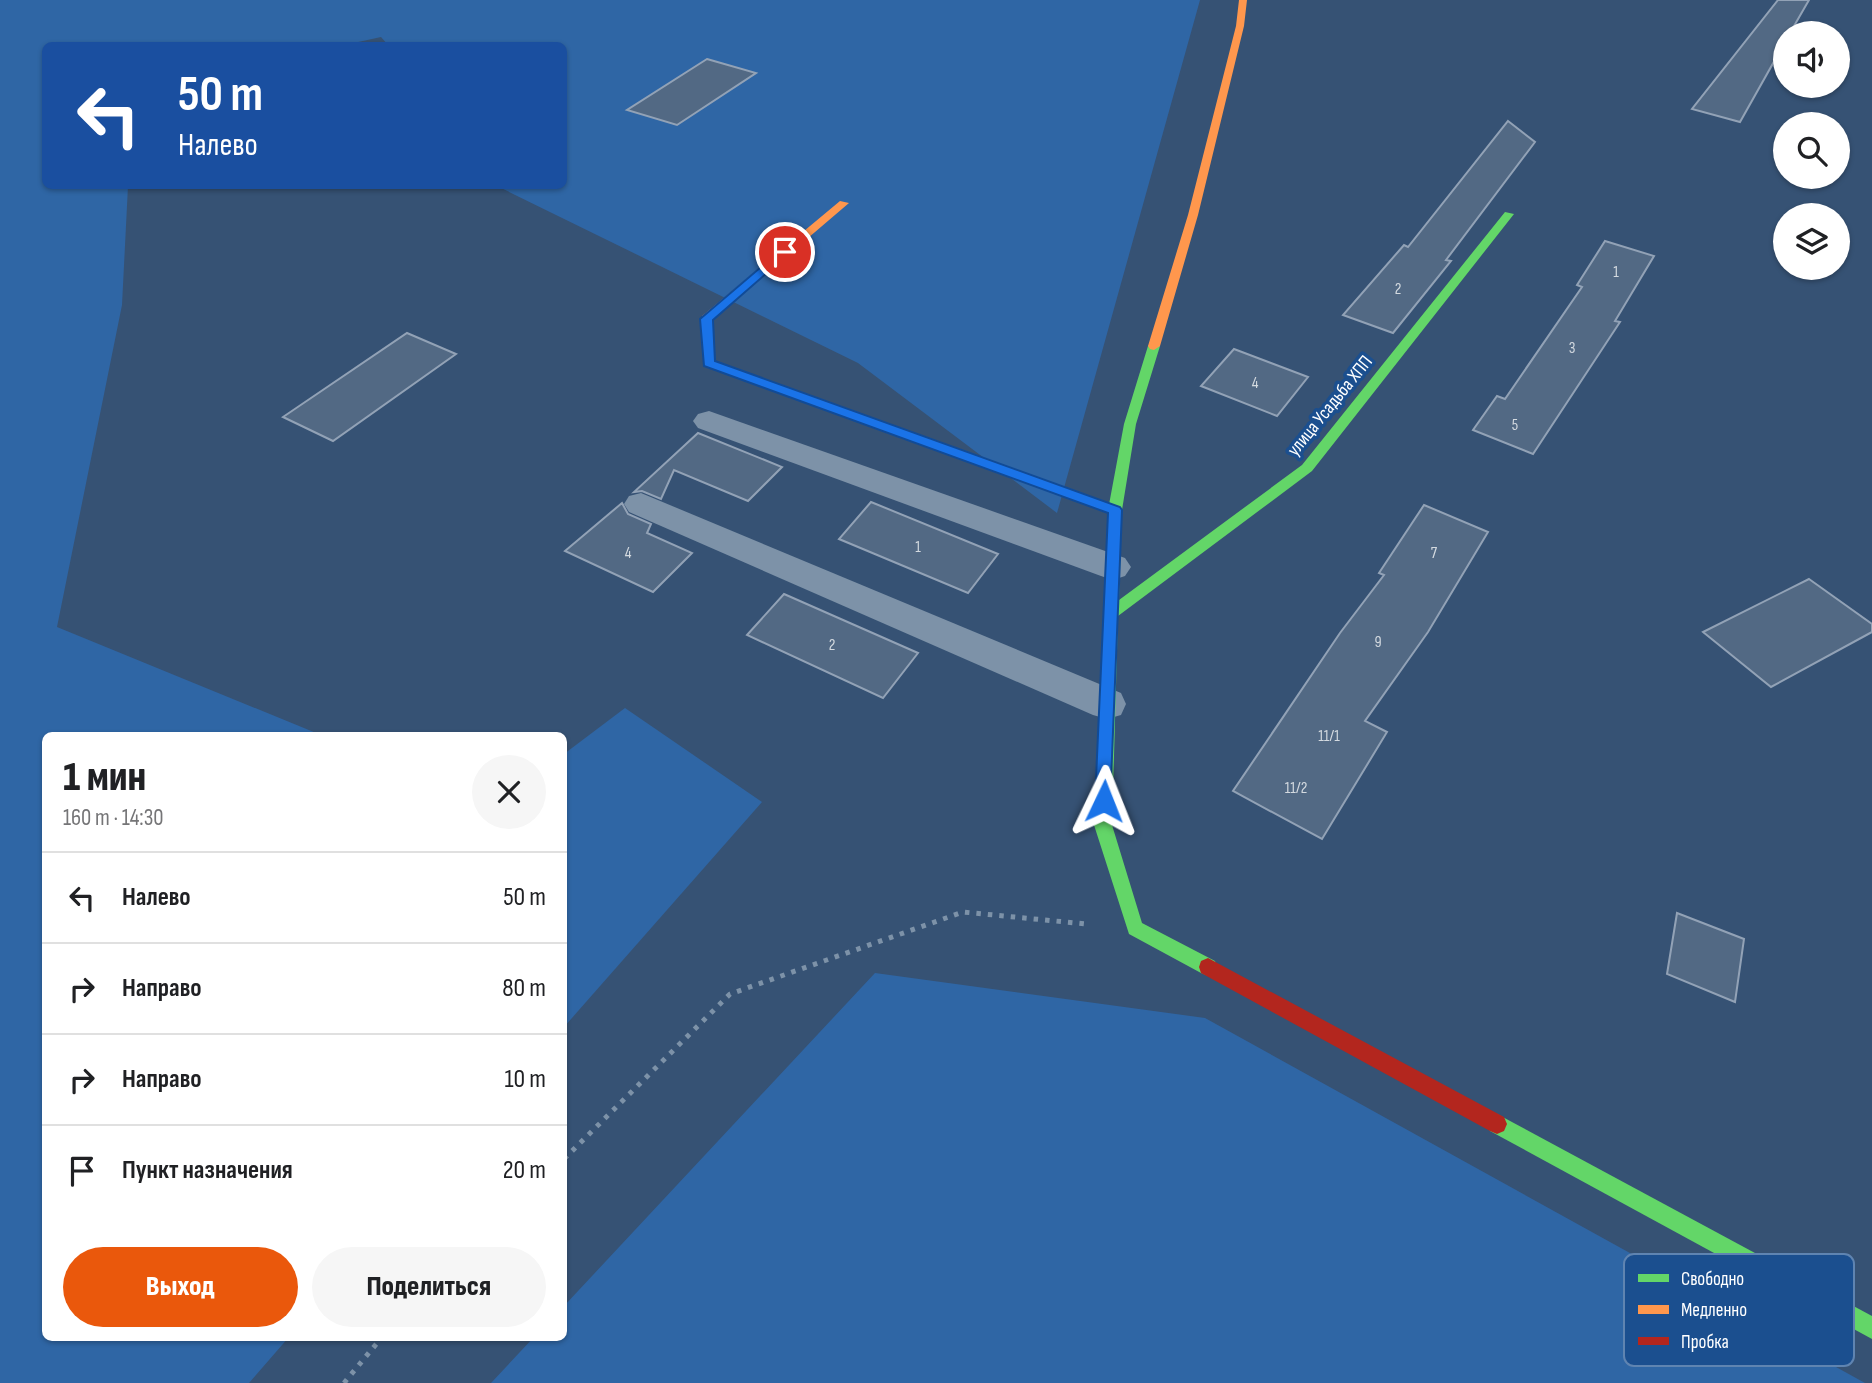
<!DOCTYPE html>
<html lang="ru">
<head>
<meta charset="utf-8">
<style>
	:root { --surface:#fff; --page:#f6f6f6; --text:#202124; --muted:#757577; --line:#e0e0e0; --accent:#ea580c }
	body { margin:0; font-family:"Sofia Sans Condensed",sans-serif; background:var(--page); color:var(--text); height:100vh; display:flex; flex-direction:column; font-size:26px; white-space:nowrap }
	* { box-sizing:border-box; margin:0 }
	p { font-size:23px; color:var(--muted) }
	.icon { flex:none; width:38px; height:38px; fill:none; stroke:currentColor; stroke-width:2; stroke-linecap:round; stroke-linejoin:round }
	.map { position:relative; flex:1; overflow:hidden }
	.details { position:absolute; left:42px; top:732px; width:525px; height:609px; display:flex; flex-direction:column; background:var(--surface); border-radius:10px; box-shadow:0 2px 5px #0004 }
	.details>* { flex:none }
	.hud { position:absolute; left:42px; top:42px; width:525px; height:147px; border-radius:10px; box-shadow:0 2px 5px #0004; background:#1a4fa0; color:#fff; overflow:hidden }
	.fabs { position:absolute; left:1773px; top:21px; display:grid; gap:14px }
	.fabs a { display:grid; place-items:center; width:77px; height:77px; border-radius:50%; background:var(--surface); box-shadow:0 2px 5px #0004; font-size:35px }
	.pin { position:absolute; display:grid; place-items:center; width:60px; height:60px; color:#fff; margin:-30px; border:4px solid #fff; border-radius:50%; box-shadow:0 2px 7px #0007 }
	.me { position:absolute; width:77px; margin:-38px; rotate:2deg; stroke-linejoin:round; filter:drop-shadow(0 0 5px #0008) }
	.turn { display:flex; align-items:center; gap:24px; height:147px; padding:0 21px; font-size:32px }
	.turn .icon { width:91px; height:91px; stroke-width:2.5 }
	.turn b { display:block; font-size:49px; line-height:60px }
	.round { display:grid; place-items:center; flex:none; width:74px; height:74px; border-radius:37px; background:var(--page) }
	.head { display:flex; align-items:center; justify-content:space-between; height:119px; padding:0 21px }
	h1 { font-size:42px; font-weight:800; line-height:52px }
	.primary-button { display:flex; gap:14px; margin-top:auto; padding:14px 21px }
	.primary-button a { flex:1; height:80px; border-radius:42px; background:var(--accent); color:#fff; font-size:28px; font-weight:800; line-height:80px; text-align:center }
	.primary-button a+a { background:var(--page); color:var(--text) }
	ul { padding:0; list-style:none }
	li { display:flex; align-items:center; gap:21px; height:91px; padding:0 21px; border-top:2px solid var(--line) }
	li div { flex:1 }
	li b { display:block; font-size:26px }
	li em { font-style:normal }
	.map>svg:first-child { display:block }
	.green { fill:#2f66a5 }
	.building { fill:#526984; stroke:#92a2b6; stroke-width:2 }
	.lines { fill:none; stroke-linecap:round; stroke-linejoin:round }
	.path { stroke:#7d92a8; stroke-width:5; stroke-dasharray:4.5 7; stroke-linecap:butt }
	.street { fill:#7d92a8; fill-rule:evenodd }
	.fast { fill:#63d668; fill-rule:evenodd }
	.slow { fill:#ff974d; fill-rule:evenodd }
	.jam { fill:#b3261e; fill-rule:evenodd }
	.route { fill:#1a73e8; stroke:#114b97; stroke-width:2 }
	.labels { text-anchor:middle; stroke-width:7; stroke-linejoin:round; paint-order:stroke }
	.number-label { font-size:16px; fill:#d4dae0 }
	.street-label { font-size:19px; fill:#fff; stroke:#1b4f8f }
	.key { fill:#1b4f8f; stroke:#5f84b1; stroke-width:2 }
	.key-label { font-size:19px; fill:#fff }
</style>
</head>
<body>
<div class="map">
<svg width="1872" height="1383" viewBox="0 0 1872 1383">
	<rect width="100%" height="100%" fill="#365274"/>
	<g class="green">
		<polygon points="0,0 1200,0 1057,513 858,363 497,186 564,186 564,46 388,45 381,37 340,46 46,46 46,186 128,186 122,305 57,627 321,735 46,735 46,1337 289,1337 249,1383 0,1383"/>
		<polygon points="625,708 762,802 564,1027 564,754"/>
		<polygon points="875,973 1205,1018 1865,1383 491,1383 534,1337 564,1337 564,1306"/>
	</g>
	<g class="building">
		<polygon points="1778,0 1809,0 1790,33 1785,33 1785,42 1740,122 1692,109"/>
		<polygon points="707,59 756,73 677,125 627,110"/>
		<polygon points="1508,121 1535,142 1446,260 1451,261 1393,333 1343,315 1404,245 1408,247"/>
		<polygon points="1605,241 1654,256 1615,321 1620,322 1533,454 1473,430 1497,396 1505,399 1582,287 1577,285"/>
		<polygon points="407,333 456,354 333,441 283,417"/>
		<polygon points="1234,349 1308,377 1277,416 1201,386"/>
		<polygon points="698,433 782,467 748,501 674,470 661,499 642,491 634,492"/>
		<polygon points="871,502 998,554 968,593 839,539"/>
		<polygon points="622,503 628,514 651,524 647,533 692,553 653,592 565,551"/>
		<polygon points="1424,505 1488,532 1428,632 1365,721 1387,732 1322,839 1233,791 1340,633 1384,575 1379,573"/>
		<polygon points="1809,579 1872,624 1872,632 1771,687 1703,632"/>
		<polygon points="784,594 918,653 883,698 747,635"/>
		<polygon points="1677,913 1744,939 1735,1002 1667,974"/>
	</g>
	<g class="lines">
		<g class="path">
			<polyline points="564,1159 730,994 963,912 1086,924"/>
			<polyline points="344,1383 382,1337"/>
		</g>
		<g class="street">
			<polygon points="709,411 1125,558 1131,567 1125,576 1113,580 1101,576 698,428 693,421 698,414"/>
			<polygon points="641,493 1121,693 1126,704 1121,715 1107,719 1093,715 629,512 624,504 629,496"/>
		</g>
		<g class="fast">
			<polygon points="1505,212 1514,214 1312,471 1118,616 1112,825 1142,923 1215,961 1217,967 1215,973 1208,976 1201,973 1129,934 1094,825 1108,510 1124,424 1148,346 1154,342 1160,346 1136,424 1122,510 1119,600 1302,465"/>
			<polygon points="1497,1114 1872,1316 1872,1339 1490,1131 1487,1124 1490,1117"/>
		</g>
		<g class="slow">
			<polygon points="1239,0 1247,0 1244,26 1198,215 1160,346 1154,350 1150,349 1148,346 1188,215 1236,26"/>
			<polygon points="840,201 849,203 712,320 714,361 815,397 815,403 807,403 704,366 702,316"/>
		</g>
		<g class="jam">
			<polygon points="811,396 1120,507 1122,510 1115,515 1110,513 807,403 807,397"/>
			<polygon points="1208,958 1504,1117 1507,1124 1504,1131 1497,1134 1490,1131 1201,973 1199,967 1201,961"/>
		</g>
	</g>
	<polygon class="route" points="781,250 791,252 713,320 715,361 1120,507 1122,510 1110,806 1104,808 1095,801 1108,513 704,366 700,319"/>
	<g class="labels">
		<g class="number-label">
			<text x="1616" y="277">1</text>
			<text x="1398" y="294">2</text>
			<text x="1572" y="353">3</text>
			<text x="1255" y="388">4</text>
			<text x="1515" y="430">5</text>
			<text x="918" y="552">1</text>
			<text x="628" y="558">4</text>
			<text x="1434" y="558">7</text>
			<text x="1378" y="647">9</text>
			<text x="832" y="650">2</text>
			<text x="1329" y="741">11/1</text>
			<text x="1296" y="793">11/2</text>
		</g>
		<g class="street-label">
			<text transform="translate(1329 405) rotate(-51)" y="7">улица Усадьба ХПП</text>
		</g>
	</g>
	<rect x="1624" y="1254" width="230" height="112" rx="10" class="key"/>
	<rect x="1638" y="1274" width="31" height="8" fill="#63d668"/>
	<rect x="1638" y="1305" width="31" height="9" fill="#ff974d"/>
	<rect x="1638" y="1337" width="31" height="8" fill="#b3261e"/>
	<g class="key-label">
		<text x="1681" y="1285">Свободно</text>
		<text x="1681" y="1316">Медленно</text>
		<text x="1681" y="1348">Пробка</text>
	</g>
</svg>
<div class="fabs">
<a><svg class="icon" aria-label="sound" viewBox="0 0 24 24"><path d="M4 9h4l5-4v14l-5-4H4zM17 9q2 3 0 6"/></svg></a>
<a><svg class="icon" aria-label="search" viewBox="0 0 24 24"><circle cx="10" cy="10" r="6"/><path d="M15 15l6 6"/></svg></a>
<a><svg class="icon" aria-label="layers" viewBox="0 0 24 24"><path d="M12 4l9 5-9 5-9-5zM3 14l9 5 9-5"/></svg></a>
</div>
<div class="pin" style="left:785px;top:252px;background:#d93025"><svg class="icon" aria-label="arrive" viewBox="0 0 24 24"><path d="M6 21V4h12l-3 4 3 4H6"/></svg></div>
<svg class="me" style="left:1104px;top:801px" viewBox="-20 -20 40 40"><path d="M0-17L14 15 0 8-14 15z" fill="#1a73e8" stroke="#fff" stroke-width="4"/></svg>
<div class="hud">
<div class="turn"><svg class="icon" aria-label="left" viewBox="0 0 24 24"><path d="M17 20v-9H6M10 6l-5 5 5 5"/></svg><div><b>50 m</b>Налево</div></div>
</div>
<section class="details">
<div class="head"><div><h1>1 мин</h1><p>160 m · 14:30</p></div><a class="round"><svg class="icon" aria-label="close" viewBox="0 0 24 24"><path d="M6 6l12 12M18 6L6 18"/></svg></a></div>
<ul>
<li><svg class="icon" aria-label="left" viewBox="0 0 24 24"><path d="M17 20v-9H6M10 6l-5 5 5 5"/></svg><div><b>Налево</b></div><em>50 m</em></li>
<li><svg class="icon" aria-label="right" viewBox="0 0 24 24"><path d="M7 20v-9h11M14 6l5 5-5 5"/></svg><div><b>Направо</b></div><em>80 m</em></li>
<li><svg class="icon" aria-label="right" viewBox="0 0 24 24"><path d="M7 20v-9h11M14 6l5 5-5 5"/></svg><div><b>Направо</b></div><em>10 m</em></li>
<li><svg class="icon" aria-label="arrive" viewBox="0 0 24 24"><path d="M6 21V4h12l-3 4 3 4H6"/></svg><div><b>Пункт назначения</b></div><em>20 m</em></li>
</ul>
<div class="primary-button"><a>Выход</a><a>Поделиться</a></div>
</section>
</div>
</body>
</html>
